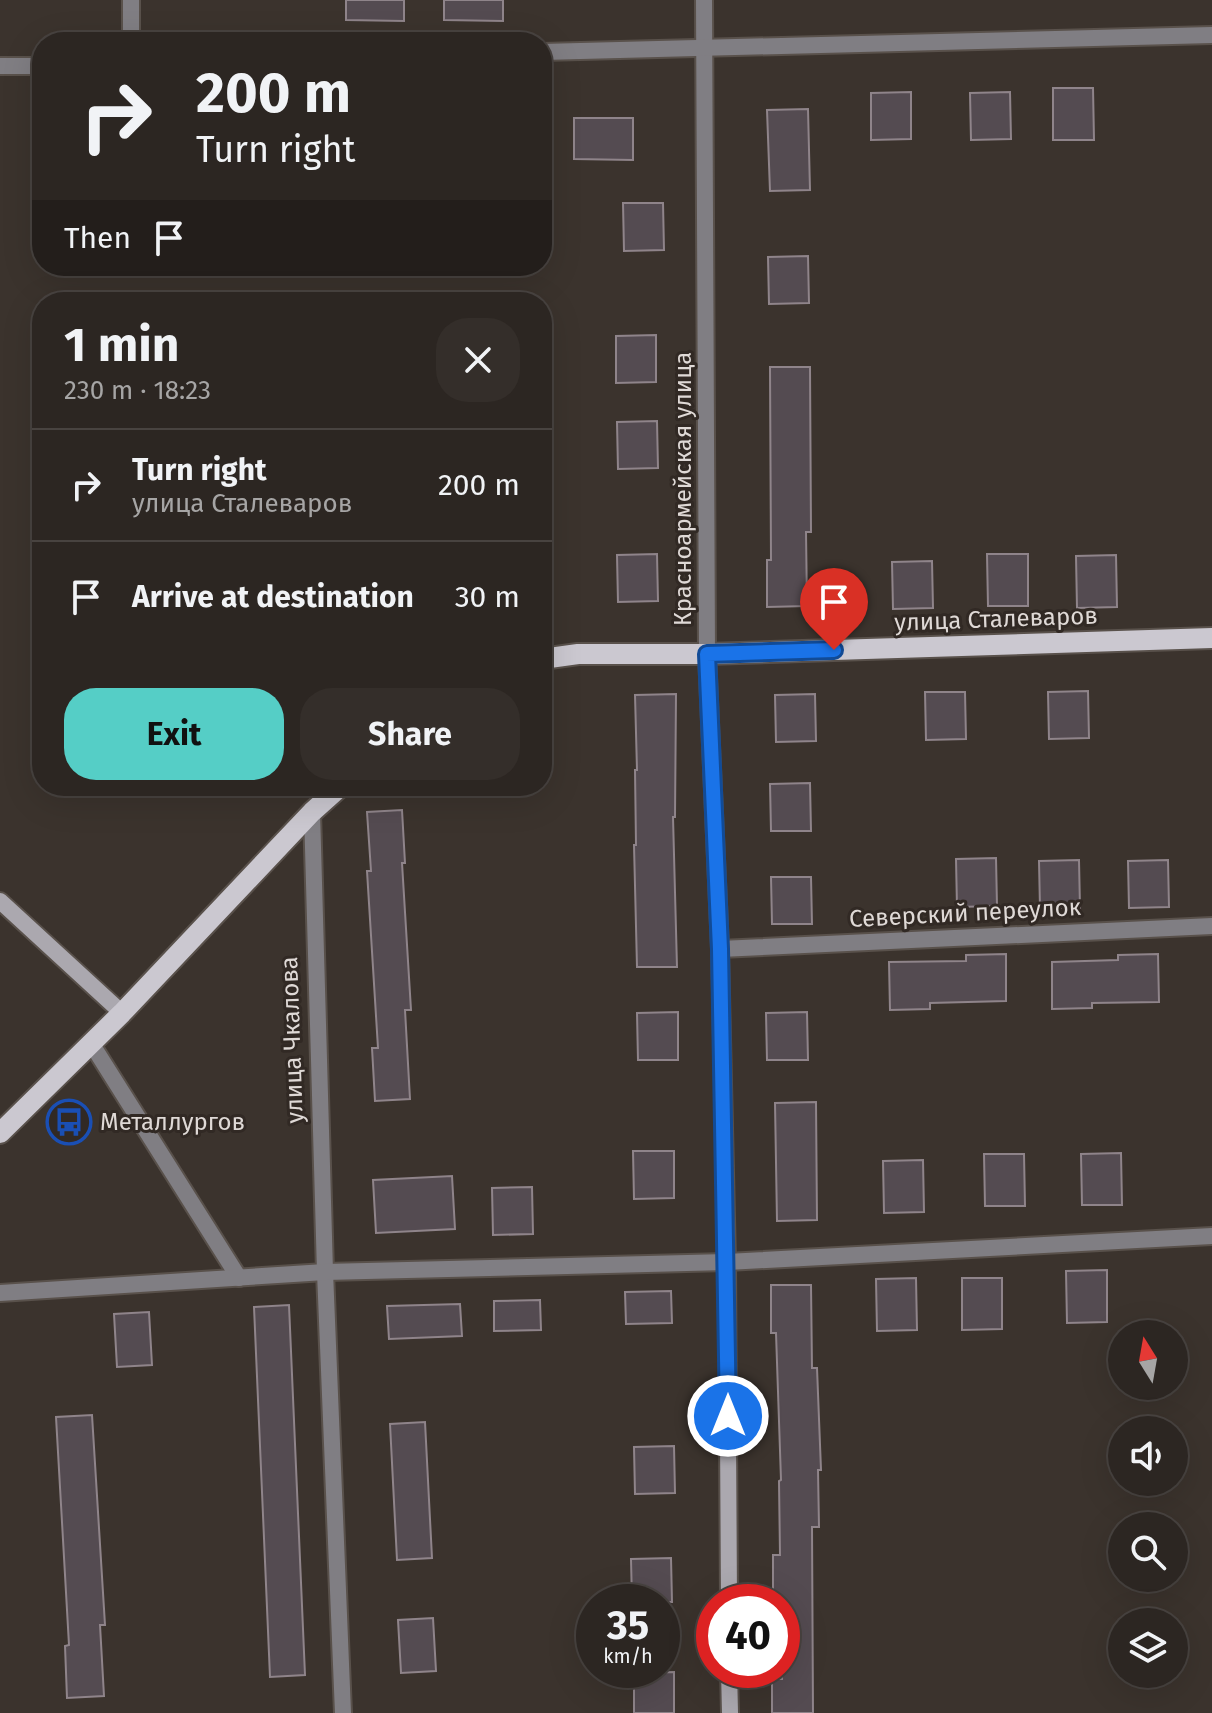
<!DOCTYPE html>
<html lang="en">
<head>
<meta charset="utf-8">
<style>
	:root { --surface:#2c2622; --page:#342e2a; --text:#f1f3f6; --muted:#a6a5a5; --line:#484340; --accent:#55cec6 }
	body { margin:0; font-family:"Fira Sans",sans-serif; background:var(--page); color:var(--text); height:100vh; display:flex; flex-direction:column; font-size:30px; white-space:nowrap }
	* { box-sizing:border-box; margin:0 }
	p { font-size:26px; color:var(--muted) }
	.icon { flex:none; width:44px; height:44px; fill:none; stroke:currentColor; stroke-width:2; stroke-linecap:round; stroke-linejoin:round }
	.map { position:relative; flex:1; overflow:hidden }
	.details { position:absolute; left:32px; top:292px; width:520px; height:504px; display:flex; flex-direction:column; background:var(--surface); border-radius:32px; box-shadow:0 8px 32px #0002,0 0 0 2px var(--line) }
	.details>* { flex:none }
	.top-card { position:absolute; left:32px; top:32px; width:520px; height:244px; border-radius:32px; box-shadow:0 8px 32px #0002,0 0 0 2px var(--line); background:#2c2622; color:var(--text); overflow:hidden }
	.needle { width:52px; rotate:349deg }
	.tools { position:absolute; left:1108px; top:1320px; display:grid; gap:16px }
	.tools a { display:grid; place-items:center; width:80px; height:80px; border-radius:50%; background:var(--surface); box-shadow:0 8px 32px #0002,0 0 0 2px var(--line); font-size:40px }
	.speed { position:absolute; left:576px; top:1584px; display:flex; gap:16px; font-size:40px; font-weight:700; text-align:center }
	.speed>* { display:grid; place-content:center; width:104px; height:104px; border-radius:50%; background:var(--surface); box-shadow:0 8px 32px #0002,0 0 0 2px var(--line); line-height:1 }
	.speed small { font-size:20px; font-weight:400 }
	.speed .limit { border:12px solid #d22; background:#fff; color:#111 }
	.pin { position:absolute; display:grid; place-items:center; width:68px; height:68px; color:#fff; margin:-82px -34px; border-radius:50% 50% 50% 0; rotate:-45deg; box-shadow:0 0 8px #0007 }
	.pin .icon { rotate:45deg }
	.me { position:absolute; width:88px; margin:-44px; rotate:0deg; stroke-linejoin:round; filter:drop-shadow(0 0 6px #0008) }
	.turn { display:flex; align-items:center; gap:28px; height:168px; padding:0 32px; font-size:36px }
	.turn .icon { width:104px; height:104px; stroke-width:2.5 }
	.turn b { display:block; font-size:56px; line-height:68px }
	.then { display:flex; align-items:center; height:76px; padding:0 32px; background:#0003; gap:16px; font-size:30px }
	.round { display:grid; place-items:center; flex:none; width:84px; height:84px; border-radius:32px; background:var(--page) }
	.overview { display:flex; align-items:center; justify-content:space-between; height:136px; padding:0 32px }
	h1 { font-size:48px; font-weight:700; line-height:60px }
	.cta { display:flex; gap:16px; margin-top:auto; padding:16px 32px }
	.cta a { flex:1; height:92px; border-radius:32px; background:var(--accent); color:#111; font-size:32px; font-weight:700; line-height:92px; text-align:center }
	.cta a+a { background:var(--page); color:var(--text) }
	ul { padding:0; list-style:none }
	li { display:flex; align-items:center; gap:24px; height:112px; padding:0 32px; border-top:2px solid var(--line) }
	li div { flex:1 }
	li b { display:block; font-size:30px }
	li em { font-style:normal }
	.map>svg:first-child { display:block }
	.building { fill:#544b51; stroke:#8f848a; stroke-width:2 }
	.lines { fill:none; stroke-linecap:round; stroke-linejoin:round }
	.street-casing { stroke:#59514b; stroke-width:20 }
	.secondary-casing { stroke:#59514b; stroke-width:20 }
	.primary-casing { stroke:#59514b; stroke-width:24 }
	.street { stroke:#807e83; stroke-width:16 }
	.secondary { stroke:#aba8af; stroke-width:16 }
	.primary { stroke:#cbc8d0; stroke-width:20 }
	.route-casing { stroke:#114b97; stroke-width:20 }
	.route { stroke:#1a73e8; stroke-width:14 }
	.labels { text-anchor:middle; stroke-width:6; stroke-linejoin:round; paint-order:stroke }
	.street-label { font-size:24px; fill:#dfd9d6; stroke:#312924 }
	.poi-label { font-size:24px; fill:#dfd9d6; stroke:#312924; text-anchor:start }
</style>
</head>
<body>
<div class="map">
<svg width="1212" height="1713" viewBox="0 0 1212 1713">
	<rect width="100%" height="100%" fill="#3b332d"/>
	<g class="building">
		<polygon points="346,0 404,0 404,21 346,20"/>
		<polygon points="444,0 503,0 503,21 444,20"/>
		<polygon points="1053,88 1093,88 1094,140 1053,140"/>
		<polygon points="911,92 911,139 871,140 871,93"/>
		<polygon points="1010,92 1011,139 971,140 970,93"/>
		<polygon points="808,109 810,190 770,191 767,110"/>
		<polygon points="574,118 633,118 633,160 574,159"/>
		<polygon points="623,203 663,203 664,250 624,251"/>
		<polygon points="808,256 809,303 769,304 768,257"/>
		<polygon points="656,335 656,382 616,383 616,336"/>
		<polygon points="770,367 810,367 811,532 806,532 807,606 767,607 767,560 771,560"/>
		<polygon points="657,421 658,468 618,469 617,422"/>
		<polygon points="657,554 658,601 618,602 617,555"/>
		<polygon points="987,554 1028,554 1028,606 988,606"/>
		<polygon points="1116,555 1117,607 1077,608 1076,556"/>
		<polygon points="932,561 933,608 893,609 892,562"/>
		<polygon points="1088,691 1089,738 1049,739 1048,692"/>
		<polygon points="925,692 965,692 966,739 926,740"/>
		<polygon points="676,694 675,817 673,817 677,967 637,967 634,845 636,845 635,770 637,770 635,695"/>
		<polygon points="815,694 816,741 776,742 775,695"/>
		<polygon points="810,783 811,831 771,831 770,784"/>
		<polygon points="402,810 405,863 402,863 411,1010 405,1010 410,1099 375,1101 372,1048 378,1048 367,871 371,871 367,812"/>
		<polygon points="996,858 997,906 957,907 956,859"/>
		<polygon points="1079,860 1080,908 1040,908 1039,861"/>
		<polygon points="1168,860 1169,907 1129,908 1128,861"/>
		<polygon points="771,877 811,877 812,924 772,924"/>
		<polygon points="1006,954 1006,1001 930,1003 930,1009 890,1010 889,962 966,961 966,955"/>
		<polygon points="1158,954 1159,1002 1092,1003 1092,1008 1052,1009 1052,962 1118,960 1118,955"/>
		<polygon points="678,1012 678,1060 638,1060 637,1013"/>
		<polygon points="807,1012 808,1060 767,1060 766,1013"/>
		<polygon points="816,1102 817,1220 777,1221 775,1103"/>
		<polygon points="633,1151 674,1151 674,1198 634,1199"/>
		<polygon points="1121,1153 1122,1205 1082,1205 1081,1154"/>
		<polygon points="984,1154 1024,1154 1025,1206 985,1206"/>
		<polygon points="923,1160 924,1212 884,1213 883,1161"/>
		<polygon points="452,1176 455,1229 376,1233 373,1180"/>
		<polygon points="532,1187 533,1234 493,1235 492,1188"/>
		<polygon points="1107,1270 1107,1322 1067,1323 1066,1271"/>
		<polygon points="916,1278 917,1330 877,1331 876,1279"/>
		<polygon points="962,1278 1002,1278 1002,1329 962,1330"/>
		<polygon points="771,1285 811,1285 812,1368 817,1368 821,1470 818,1470 819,1527 812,1527 813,1713 772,1713 772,1679 782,1679 782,1602 773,1602 773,1555 780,1555 779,1481 781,1480 776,1333 771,1333"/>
		<polygon points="671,1291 672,1323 626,1324 625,1292"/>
		<polygon points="540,1300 541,1330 494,1331 494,1301"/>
		<polygon points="460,1304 462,1336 389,1339 387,1306"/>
		<polygon points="289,1305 305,1675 270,1677 254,1307"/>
		<polygon points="149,1312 152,1365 117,1367 114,1314"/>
		<polygon points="92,1415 105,1625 100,1625 104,1696 67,1698 65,1646 69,1645 56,1417"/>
		<polygon points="425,1422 432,1558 397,1560 390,1424"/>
		<polygon points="674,1446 675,1493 635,1494 634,1447"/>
		<polygon points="671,1558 672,1602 632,1602 631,1559"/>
		<polygon points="433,1618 436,1671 401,1673 398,1620"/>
		<polygon points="674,1672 674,1713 634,1713 634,1673"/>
	</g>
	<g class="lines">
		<g class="street-casing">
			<g id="street">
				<polyline points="131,0 131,42"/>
				<polyline points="704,0 707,654"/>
				<polyline points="542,52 1212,35"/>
				<polyline points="0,66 42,66"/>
				<polyline points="312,812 325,1272 343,1713"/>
				<polyline points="720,949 1212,926"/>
				<polyline points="91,1043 239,1278"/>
				<polyline points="0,1293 325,1272 727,1262 1212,1236"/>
			</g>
		</g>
		<g class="secondary-casing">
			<g id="secondary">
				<polyline points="707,654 720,949 727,1262 729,1602"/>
				<polyline points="0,901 122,1013"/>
				<polyline points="729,1670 730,1713"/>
			</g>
		</g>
		<g class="primary-casing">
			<g id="primary">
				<polyline points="542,659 578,654 707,654 1212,638"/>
				<polyline points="0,1133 122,1013 312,812 341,786"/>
			</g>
		</g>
		<use href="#street" class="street"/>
		<use href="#secondary" class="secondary"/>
		<use href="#primary" class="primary"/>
	</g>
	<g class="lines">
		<g class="route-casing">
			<polyline id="route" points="728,1416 720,949 707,654 834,650"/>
		</g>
		<use href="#route" class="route"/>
	</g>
	<defs>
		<g id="bus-ring" transform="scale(2.3)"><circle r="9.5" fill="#312924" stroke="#1a4fb4" stroke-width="1.5"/><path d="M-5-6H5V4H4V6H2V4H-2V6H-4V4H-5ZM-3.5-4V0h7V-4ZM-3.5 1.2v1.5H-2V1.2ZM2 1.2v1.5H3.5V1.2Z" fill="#1a4fb4"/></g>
	</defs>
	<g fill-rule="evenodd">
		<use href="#bus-ring" x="69" y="1122"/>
	</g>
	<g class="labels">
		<g class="street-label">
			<text transform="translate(683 489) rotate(-90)" y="8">Красноармейская улица</text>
			<text transform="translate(996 619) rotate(-2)" y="8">улица Сталеваров</text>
			<text transform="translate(965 913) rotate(-3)" y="8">Северский переулок</text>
			<text transform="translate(292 1040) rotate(-92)" y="8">улица Чкалова</text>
		</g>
		<g class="poi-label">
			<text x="100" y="1130">Металлургов</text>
		</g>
	</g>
</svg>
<div class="tools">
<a><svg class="needle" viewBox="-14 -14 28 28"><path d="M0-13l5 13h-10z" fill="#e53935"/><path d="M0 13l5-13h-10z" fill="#a6a5a5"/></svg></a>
<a><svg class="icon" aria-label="sound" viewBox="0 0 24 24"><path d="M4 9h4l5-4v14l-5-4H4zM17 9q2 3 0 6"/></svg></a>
<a><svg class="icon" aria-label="search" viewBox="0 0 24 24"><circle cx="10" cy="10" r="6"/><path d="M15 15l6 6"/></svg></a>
<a><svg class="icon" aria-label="layers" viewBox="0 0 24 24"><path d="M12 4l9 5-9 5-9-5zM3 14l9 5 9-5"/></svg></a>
</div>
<div class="speed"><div>35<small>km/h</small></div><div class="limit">40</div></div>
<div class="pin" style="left:834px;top:650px;background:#d93025"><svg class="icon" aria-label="arrive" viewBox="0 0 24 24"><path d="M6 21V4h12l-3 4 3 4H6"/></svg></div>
<svg class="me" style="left:728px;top:1416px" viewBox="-20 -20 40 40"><circle r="17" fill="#1a73e8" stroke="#fff" stroke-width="3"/><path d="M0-11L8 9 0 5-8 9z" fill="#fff"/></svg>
<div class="top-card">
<div class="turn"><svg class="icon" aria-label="right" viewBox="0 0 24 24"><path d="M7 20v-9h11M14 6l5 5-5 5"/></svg><div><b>200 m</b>Turn right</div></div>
<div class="then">Then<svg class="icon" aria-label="arrive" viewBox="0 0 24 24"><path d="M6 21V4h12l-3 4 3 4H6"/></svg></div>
</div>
<section class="details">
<div class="overview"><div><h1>1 min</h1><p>230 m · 18:23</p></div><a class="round"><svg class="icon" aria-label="close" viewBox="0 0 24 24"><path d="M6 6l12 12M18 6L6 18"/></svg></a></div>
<ul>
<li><svg class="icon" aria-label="right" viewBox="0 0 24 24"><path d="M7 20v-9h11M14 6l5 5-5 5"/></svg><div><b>Turn right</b><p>улица Сталеваров</p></div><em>200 m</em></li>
<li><svg class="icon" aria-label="arrive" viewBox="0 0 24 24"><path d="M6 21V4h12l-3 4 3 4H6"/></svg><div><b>Arrive at destination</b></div><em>30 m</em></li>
</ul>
<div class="cta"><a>Exit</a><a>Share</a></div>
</section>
</div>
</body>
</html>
